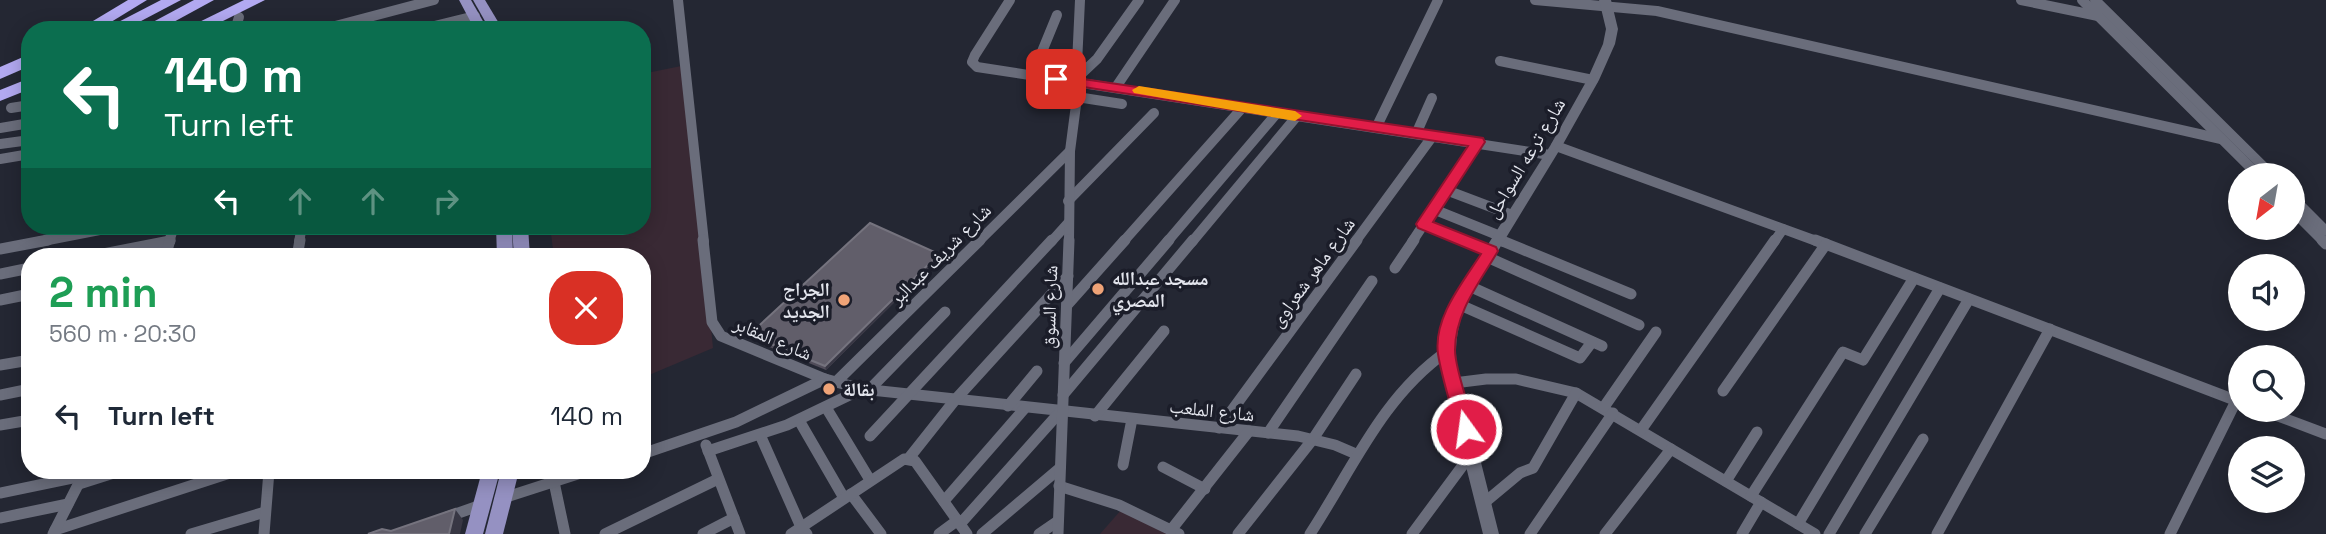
<!DOCTYPE html>
<html lang="en">
<head>
<meta charset="utf-8">
<style>
	:root { --surface:#fff; --page:#f2f2f3; --text:#1f2937; --muted:#747a83 }
	body { margin:0; font-family:"Space Grotesk","Noto Naskh Arabic",sans-serif; background:var(--page); color:var(--text); height:100vh; display:flex; flex-direction:column; font-size:26px; white-space:nowrap }
	* { box-sizing:border-box; margin:0 }
	p { font-size:23px; color:var(--muted) }
	.icon { flex:none; width:38px; height:38px; fill:none; stroke:currentColor; stroke-width:2; stroke-linecap:round; stroke-linejoin:round }
	.map { position:relative; flex:1; overflow:hidden }
	.details { position:absolute; left:21px; top:248px; width:630px; height:231px; display:flex; flex-direction:column; background:var(--surface); border-radius:28px; box-shadow:0 4px 18px #0003 }
	.details>* { flex:none }
	.banner { position:absolute; left:21px; top:21px; width:630px; height:214px; border-radius:28px; box-shadow:0 4px 18px #0003; background:#0b6e4f; color:#fff; overflow:hidden }
	.needle { width:46px; rotate:211deg }
	.controls { position:absolute; left:2228px; top:163px; display:grid; gap:14px }
	.controls a { display:grid; place-items:center; width:77px; height:77px; border-radius:50%; background:var(--surface); box-shadow:0 4px 18px #0003; font-size:35px }
	.pin { position:absolute; display:grid; place-items:center; width:60px; height:60px; color:#fff; margin:-30px; border-radius:14px; box-shadow:0 4px 10px #0006 }
	.me { position:absolute; width:77px; margin:-38px; rotate:346deg; stroke-linejoin:round; filter:drop-shadow(0 0 5px #0008) }
	.turn { display:flex; align-items:center; gap:24px; height:147px; padding:0 28px; font-size:32px }
	.turn .icon { width:91px; height:91px; stroke-width:2.5 }
	.turn b { display:block; font-size:49px; line-height:60px }
	.lanes { display:flex; align-items:center; height:66px; padding:0 28px; background:#0003; justify-content:center; gap:35px; direction:ltr }
	.lanes .off { opacity:.35 }
	.round { display:grid; place-items:center; flex:none; width:74px; height:74px; border-radius:28px; background:var(--page) }
	.summary { display:flex; align-items:center; justify-content:space-between; height:119px; padding:0 28px }
	h1 { font-size:42px; font-weight:600; line-height:52px; color:#1e9e55 }
	ul { padding:0; list-style:none }
	li { display:flex; align-items:center; gap:21px; height:98px; padding:0 28px }
	li div { flex:1 }
	li b { display:block; font-size:26px }
	li em { font-style:normal }
	.map>svg:first-child { display:block }
	.industrial { fill:#392934 }
	.lines { fill:none; stroke-linecap:round; stroke-linejoin:round }
	.street-far1 { stroke:#6a6d7b; stroke-width:10 }
	.street { stroke:#6a6d7b; stroke-width:11 }
	.secondary { fill:#6a6d7b; fill-rule:evenodd }
	.primary { fill:#9591c2; fill-rule:evenodd }
	.highway { fill:#b2a9f1; fill-rule:evenodd }
	.wall { fill:#514d5a }
	.shaded-wall { fill:#383744 }
	.building { fill:#615e6a; stroke:#75737e; stroke-width:2 }
	.route { fill:#e11d48; stroke:#92132f; stroke-width:2 }
	.slow { fill:#f59e0b }
	.poi-dot { fill:#efa377; stroke:#1b1d29; stroke-width:2.5 }
	.labels { text-anchor:middle; stroke-width:7; stroke-linejoin:round; paint-order:stroke }
	.street-label { font-size:19px; fill:#e3e5ed; stroke:#1b1d29 }
	.poi-label { font-size:19px; font-weight:bold; fill:#e3e5ed; stroke:#1b1d29; text-anchor:start }
</style>
</head>
<body>
<div class="map">
<svg width="2326" height="534" viewBox="0 0 2326 534">
	<rect width="100%" height="100%" fill="#242733"/>
	<g class="industrial">
		<polygon points="686,65 713,348 642,378 642,257 554,257 550,226 642,226 642,74"/>
		<polygon points="1122,509 1172,534 1100,534"/>
	</g>
	<g class="lines">
		<g class="street-far1">
			<polyline points="678,0 704,242"/>
			<polyline points="1010,0 975,55 972,62 977,67 1550,155"/>
			<polyline points="1535,0 1657,11 2221,139"/>
			<polyline points="2021,0 2098,16"/>
			<polyline points="2082,0 2258,175"/>
			<polyline points="2095,0 2272,175"/>
			<polyline points="235,30 239,17"/>
			<polyline points="320,30 434,0"/>
			<polyline points="418,30 475,16"/>
			<polyline points="1500,61 1593,80"/>
			<polyline points="1032,76 1057,15"/>
			<polyline points="1079,76 1097,59 1139,0"/>
			<polyline points="1116,87 1175,0"/>
			<polyline points="1077,97 1122,104"/>
			<polyline points="11,108 30,105"/>
			<polyline points="0,128 30,123"/>
			<polyline points="1376,128 1438,0"/>
			<polyline points="1416,134 1432,98"/>
			<polyline points="0,144 30,140"/>
			<polyline points="1556,146 1819,242"/>
			<polyline points="0,159 30,154"/>
			<polyline points="1446,190 1512,215"/>
			<polyline points="2292,197 2326,231"/>
			<polyline points="1068,201 1154,113"/>
			<polyline points="1433,209 1500,236"/>
			<polyline points="2292,210 2324,242"/>
			<polyline points="1424,224 1467,242"/>
			<polyline points="1498,239 1504,242"/>
			<polyline points="38,242 120,226"/>
			<polyline points="167,242 170,241"/>
			<polyline points="169,242 174,226"/>
			<polyline points="299,242 302,226"/>
			<polyline points="978,242 1070,151"/>
			<polyline points="1051,242 1069,222"/>
			<polyline points="1069,242 1070,151 1079,82 1077,64 1080,0"/>
			<polyline points="1123,242 1243,107"/>
			<polyline points="1167,242 1277,113"/>
			<polyline points="1192,242 1297,116"/>
			<polyline points="1355,242 1432,137"/>
			<polyline points="1412,242 1478,142"/>
			<polyline points="1774,242 1783,229"/>
		</g>
		<g class="street">
			<polyline points="703,240 712,322 721,336 825,379 862,389 1298,436 1335,445 1356,454"/>
			<polyline points="1463,240 1490,251"/>
			<polyline points="1500,240 1631,294"/>
			<polyline points="1815,240 2240,402"/>
			<polyline points="2322,240 2326,244"/>
			<polyline points="0,249 48,240"/>
			<polyline points="88,257 170,241"/>
			<polyline points="165,257 170,240"/>
			<polyline points="297,257 300,240"/>
			<polyline points="1487,257 1639,325"/>
			<polyline points="1395,268 1414,240"/>
			<polyline points="0,274 30,268"/>
			<polyline points="1469,286 1602,346"/>
			<polyline points="0,300 30,294"/>
			<polyline points="1458,304 1580,358 1592,342"/>
			<polyline points="1067,305 1125,240"/>
			<polyline points="1064,363 1169,240"/>
			<polyline points="0,365 30,360"/>
			<polyline points="835,383 980,240"/>
			<polyline points="1454,383 1486,379 1516,379 1576,393 1815,534"/>
			<polyline points="869,390 945,312"/>
			<polyline points="1723,391 1826,244"/>
			<polyline points="0,395 30,389"/>
			<polyline points="1063,395 1193,240"/>
			<polyline points="1008,406 1037,371"/>
			<polyline points="1604,407 1656,332"/>
			<polyline points="827,409 870,480"/>
			<polyline points="2262,410 2326,434"/>
			<polyline points="1095,416 1164,331"/>
			<polyline points="800,422 844,498"/>
			<polyline points="0,425 30,420"/>
			<polyline points="1219,428 1357,240"/>
			<polyline points="1641,430 1775,240"/>
			<polyline points="1268,433 1372,281"/>
			<polyline points="870,436 1052,240"/>
			<polyline points="761,437 801,527 807,534"/>
			<polyline points="706,445 740,534"/>
			<polyline points="708,451 787,425 862,389"/>
			<polyline points="642,454 736,422 825,379"/>
			<polyline points="909,458 955,400 1068,276"/>
			<polyline points="1123,465 1132,419"/>
			<polyline points="1163,467 1205,489"/>
			<polyline points="1726,481 1757,432"/>
			<polyline points="554,482 565,534"/>
			<polyline points="79,484 120,471"/>
			<polyline points="1059,486 1119,505 1179,534"/>
			<polyline points="0,493 82,476"/>
			<polyline points="851,494 881,534"/>
			<polyline points="1751,496 1843,352 1863,360 1914,278"/>
			<polyline points="500,499 587,471"/>
			<polyline points="944,501 1025,408"/>
			<polyline points="1484,503 1520,473 1533,468 1576,393"/>
			<polyline points="447,517 484,504"/>
			<polyline points="0,518 68,504"/>
			<polyline points="960,524 1060,412"/>
			<polyline points="1798,524 1940,288"/>
			<polyline points="55,530 236,471"/>
			<polyline points="1171,530 1249,431"/>
			<polyline points="53,534 84,473"/>
			<polyline points="191,534 265,512"/>
			<polyline points="264,534 269,471"/>
			<polyline points="605,534 718,479"/>
			<polyline points="703,534 734,518"/>
			<polyline points="791,534 904,459 915,461 967,534"/>
			<polyline points="939,534 958,520"/>
			<polyline points="982,534 1060,468"/>
			<polyline points="1039,534 1058,521"/>
			<polyline points="1058,534 1069,240"/>
			<polyline points="1238,534 1313,439 1356,374"/>
			<path d="M1310 534C1352 470 1382 397 1446 352"/>
			<polyline points="1412,534 1472,453"/>
			<polyline points="1530,534 1613,413"/>
			<polyline points="1605,534 1671,449"/>
			<polyline points="1742,534 1761,502"/>
			<polyline points="1829,534 1969,299"/>
			<polyline points="1865,534 1923,439"/>
			<polyline points="1937,534 2050,329"/>
			<polyline points="2170,534 2236,401"/>
		</g>
		<path class="secondary" d="M1599 0H1611L1618 29 1615 44 1599 80 1562 146 1465 305C1458 326 1454 345 1457 367L1499 534H1483L1441 367C1439 344 1443 321 1453 300L1550 146 1587 80 1603 44 1606 29Z"/>
		<g class="primary">
			<polygon points="459,0 471,0 488,30 475,30"/>
			<polygon points="473,0 485,0 503,30 490,30"/>
			<polygon points="496,226 512,226 513,257 497,257"/>
			<polygon points="512,226 528,226 530,257 514,257"/>
			<polygon points="482,471 500,471 483,534 465,534"/>
			<polygon points="501,471 519,471 503,534 485,534"/>
		</g>
		<g class="highway">
			<polygon points="128,0 147,0 98,30 78,30"/>
			<polygon points="161,0 181,0 124,30 103,30"/>
			<polygon points="194,0 214,0 159,30 138,30"/>
			<polygon points="244,0 265,0 205,30 183,30"/>
			<polygon points="30,54 30,66 0,79 0,67"/>
			<polygon points="30,78 30,89 0,101 0,90"/>
		</g>
	</g>
	<polygon class="wall" points="939,258 826,370 750,339 749,335"/>
	<g class="shaded-wall">
		<polygon points="939,254 939,258 826,370 825,366"/>
		<polygon points="455,509 463,520 460,534 449,534"/>
	</g>
	<g class="building">
		<polygon points="870,223 939,254 825,366 749,335"/>
		<polygon points="455,509 449,534 368,534 382,529 391,531"/>
	</g>
	<path class="route" d="M1056 75 1483 138 1485 142 1433 222 1496 247 1498 251C1480 282 1455 312 1455 350 1455 370 1470 408 1475 429L1473 435 1466 437 1460 435 1457 429C1451 405 1442 379 1438 354 1433 318 1463 282 1481 254L1418 228 1416 224 1468 146 1051 82 1049 79Z"/>
	<polygon class="slow" points="1139,86 1295,111 1302,116 1295,121 1134,93 1132,90"/>
	<g class="poi-dot">
		<circle cx="1098" cy="289" r="7"/>
		<circle cx="844" cy="300" r="7"/>
		<circle cx="829" cy="389" r="7"/>
	</g>
	<g class="labels">
		<g class="street-label">
			<text transform="translate(1525 158) rotate(-59)" y="7">شارع ترعه السواحل</text>
			<text transform="translate(940 254) rotate(-45)" y="7">شارع شريف عبدالبر</text>
			<text transform="translate(1312 272) rotate(-54)" y="7">شارع ماهر شعراوى</text>
			<text transform="translate(1049 307) rotate(-88)" y="7">شارع السوق</text>
			<text transform="translate(773 338) rotate(23)" y="7">شارع المقابر</text>
			<text transform="translate(1212 410) rotate(6)" y="7">شارع الملعب</text>
		</g>
		<g class="poi-label">
			<text x="1112" y="285">مسجد عبدالله<tspan x="1112" dy="22">المصري</tspan></text>
			<text x="830" y="296" text-anchor="end">الجراج<tspan x="830" dy="22">الجديد</tspan></text>
			<text x="843" y="396">بقالة</text>
		</g>
	</g>
</svg>
<div class="controls">
<a><svg class="needle" viewBox="-14 -14 28 28"><path d="M0-13l5 13h-10z" fill="#e53935"/><path d="M0 13l5-13h-10z" fill="#747a83"/></svg></a>
<a><svg class="icon" aria-label="sound" viewBox="0 0 24 24"><path d="M4 9h4l5-4v14l-5-4H4zM17 9q2 3 0 6"/></svg></a>
<a><svg class="icon" aria-label="search" viewBox="0 0 24 24"><circle cx="10" cy="10" r="6"/><path d="M15 15l6 6"/></svg></a>
<a><svg class="icon" aria-label="layers" viewBox="0 0 24 24"><path d="M12 4l9 5-9 5-9-5zM3 14l9 5 9-5"/></svg></a>
</div>
<div class="pin" style="left:1056px;top:79px;background:#d93025"><svg class="icon" aria-label="arrive" viewBox="0 0 24 24"><path d="M6 21V4h12l-3 4 3 4H6"/></svg></div>
<svg class="me" style="left:1466px;top:429px" viewBox="-20 -20 40 40"><circle r="17" fill="#e11d48" stroke="#fff" stroke-width="3"/><path d="M0-11L8 9 0 5-8 9z" fill="#fff"/></svg>
<div class="banner">
<div class="turn"><svg class="icon" aria-label="left" viewBox="0 0 24 24"><path d="M17 20v-9H6M10 6l-5 5 5 5"/></svg><div><b>140 m</b>Turn left</div></div>
<div class="lanes"><svg class="icon" aria-label="left" viewBox="0 0 24 24"><path d="M17 20v-9H6M10 6l-5 5 5 5"/></svg><svg class="icon off" aria-label="ahead" viewBox="0 0 24 24"><path d="M12 20V5M6 11l6-6 6 6"/></svg><svg class="icon off" aria-label="ahead" viewBox="0 0 24 24"><path d="M12 20V5M6 11l6-6 6 6"/></svg><svg class="icon off" aria-label="right" viewBox="0 0 24 24"><path d="M7 20v-9h11M14 6l5 5-5 5"/></svg></div>
</div>
<section class="details">
<div class="summary"><div><h1>2 min</h1><p>560 m · 20:30</p></div><a class="round" style="background:#d93025;color:#fff"><svg class="icon" aria-label="close" viewBox="0 0 24 24"><path d="M6 6l12 12M18 6L6 18"/></svg></a></div>
<ul>
<li><svg class="icon" aria-label="left" viewBox="0 0 24 24"><path d="M17 20v-9H6M10 6l-5 5 5 5"/></svg><div><b>Turn left</b></div><em>140 m</em></li>
</ul>
</section>
</div>
</body>
</html>
